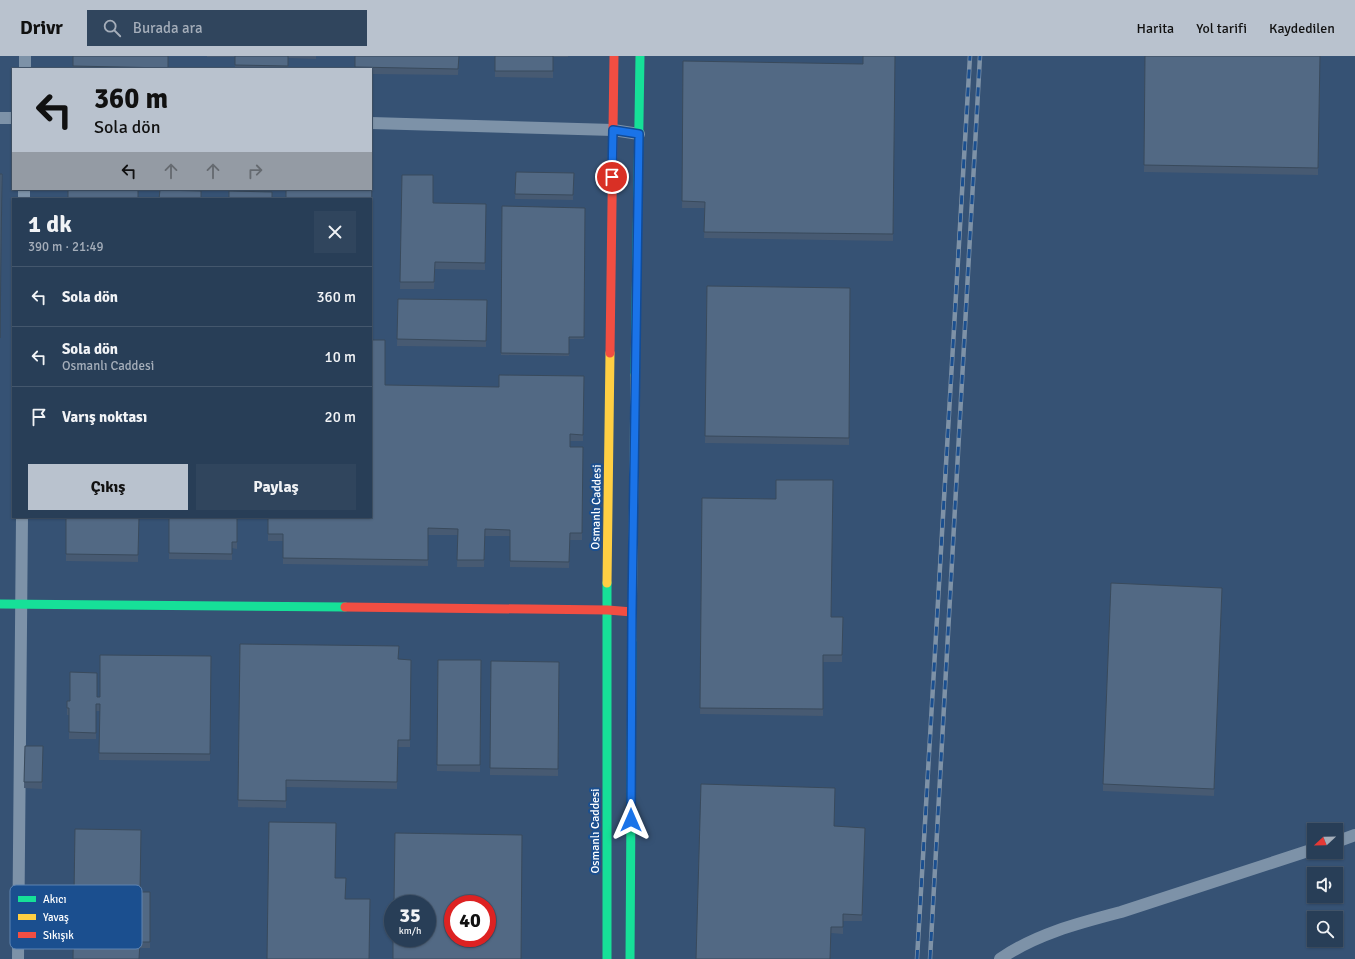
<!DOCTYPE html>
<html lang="tr">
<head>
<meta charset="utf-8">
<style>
	:root { --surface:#283e57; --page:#30455d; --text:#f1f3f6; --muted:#a5aeba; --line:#44576d; --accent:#b9c2ce }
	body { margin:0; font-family:Signika,sans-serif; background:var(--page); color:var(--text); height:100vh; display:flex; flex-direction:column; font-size:15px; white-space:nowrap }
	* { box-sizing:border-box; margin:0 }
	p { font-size:13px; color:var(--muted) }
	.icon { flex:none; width:22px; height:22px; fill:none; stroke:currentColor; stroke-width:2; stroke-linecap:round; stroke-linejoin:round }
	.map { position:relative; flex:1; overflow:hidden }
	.panel { position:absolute; left:12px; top:142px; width:360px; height:320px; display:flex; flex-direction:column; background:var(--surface); border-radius:0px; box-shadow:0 1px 3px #0004,0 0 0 1px var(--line) }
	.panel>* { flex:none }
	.hud { position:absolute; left:12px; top:12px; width:360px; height:122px; border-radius:0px; box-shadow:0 1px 3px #0004,0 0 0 1px var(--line); background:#b9c2ce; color:#111; overflow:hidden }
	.needle { width:26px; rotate:248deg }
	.fabs { position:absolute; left:1307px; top:767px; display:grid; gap:8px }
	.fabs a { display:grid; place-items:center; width:36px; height:36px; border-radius:0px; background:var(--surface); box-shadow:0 1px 3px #0004,0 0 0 1px var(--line); font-size:20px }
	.speed { position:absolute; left:384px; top:839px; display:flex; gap:8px; font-size:20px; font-weight:700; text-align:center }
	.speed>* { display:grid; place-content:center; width:52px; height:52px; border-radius:50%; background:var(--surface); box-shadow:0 1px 3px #0004,0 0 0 1px var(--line); line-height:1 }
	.speed small { font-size:10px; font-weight:400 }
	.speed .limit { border:6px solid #d22; background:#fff; color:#111 }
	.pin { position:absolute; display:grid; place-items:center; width:34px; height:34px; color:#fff; margin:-17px; border:2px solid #fff; border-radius:50%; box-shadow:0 1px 4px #0007 }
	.me { position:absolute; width:44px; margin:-22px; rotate:0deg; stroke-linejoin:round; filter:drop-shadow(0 0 3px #0008) }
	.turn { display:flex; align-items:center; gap:14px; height:84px; padding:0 16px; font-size:18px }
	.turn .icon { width:52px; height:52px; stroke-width:2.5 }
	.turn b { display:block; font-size:28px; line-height:34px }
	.lanes { display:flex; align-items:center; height:38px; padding:0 16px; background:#0003; justify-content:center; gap:20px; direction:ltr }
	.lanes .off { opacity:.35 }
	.round { display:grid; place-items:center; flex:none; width:42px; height:42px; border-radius:0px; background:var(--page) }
	.head { display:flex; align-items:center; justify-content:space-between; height:68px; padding:0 16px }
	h1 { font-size:24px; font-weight:800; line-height:30px }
	.action { display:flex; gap:8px; margin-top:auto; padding:8px 16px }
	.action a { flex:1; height:46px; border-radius:0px; background:var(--accent); color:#111; font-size:16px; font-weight:800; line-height:46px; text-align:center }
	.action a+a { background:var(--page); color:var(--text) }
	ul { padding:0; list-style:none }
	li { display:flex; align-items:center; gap:12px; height:60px; padding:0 16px; border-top:1px solid var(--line) }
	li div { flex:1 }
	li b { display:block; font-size:15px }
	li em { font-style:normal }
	header { display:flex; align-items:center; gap:24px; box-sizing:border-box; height:56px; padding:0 20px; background:var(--accent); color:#111 }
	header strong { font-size:19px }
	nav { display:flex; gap:22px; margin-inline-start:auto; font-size:14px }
	.search { width:280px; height:36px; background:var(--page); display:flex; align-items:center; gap:10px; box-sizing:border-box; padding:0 14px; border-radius:0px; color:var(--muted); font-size:15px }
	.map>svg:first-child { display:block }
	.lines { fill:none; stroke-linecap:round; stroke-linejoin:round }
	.street { stroke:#7d92a8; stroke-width:12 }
	.fast { stroke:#16e098; stroke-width:9 }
	.slow { stroke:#ffcf43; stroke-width:9 }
	.jam { stroke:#f24e42; stroke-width:9 }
	.rail-casing { stroke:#7e92a7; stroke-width:4.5 }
	.rail { stroke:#1b4f8f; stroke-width:3; stroke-dasharray:9; stroke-linecap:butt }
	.wall { fill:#475a72 }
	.building { fill:#526984; stroke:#394a5c; fill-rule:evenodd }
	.route-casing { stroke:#114b97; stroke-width:10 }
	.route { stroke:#1a73e8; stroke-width:7 }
	.labels { text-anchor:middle; stroke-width:4; stroke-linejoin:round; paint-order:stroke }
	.street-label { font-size:12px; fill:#fff; stroke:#1b4f8f }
	.key { fill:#1b4f8f; stroke:#5f84b1; stroke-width:1 }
	.key-label { font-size:11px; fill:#fff }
</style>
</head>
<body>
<header>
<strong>Drivr</strong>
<div class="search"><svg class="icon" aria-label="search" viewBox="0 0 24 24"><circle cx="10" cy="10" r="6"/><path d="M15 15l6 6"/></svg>Burada ara</div>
<nav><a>Harita</a><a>Yol tarifi</a><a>Kaydedilen</a></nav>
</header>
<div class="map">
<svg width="1355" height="903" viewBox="0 0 1355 903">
	<rect width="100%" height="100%" fill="#365274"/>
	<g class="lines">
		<g class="street">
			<polyline points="25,13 25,0"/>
			<polyline points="0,62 13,62"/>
			<polyline points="371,67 613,74 639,78"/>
			<polyline points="24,143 24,133"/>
			<polyline points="1336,786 1355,779"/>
			<polyline points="18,903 22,461"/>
			<path d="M1000 903C1036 878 1079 867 1121 856L1314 793"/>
		</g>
		<g class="fast">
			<polyline points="635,319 640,0"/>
			<polyline points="607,527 607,903"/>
			<polyline points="0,548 345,551"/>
			<polyline points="630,903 632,584"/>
		</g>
		<g class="slow">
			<polyline points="607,527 610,297"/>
			<polyline points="632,584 635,319"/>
		</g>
		<g class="jam">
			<polyline points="610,297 614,0"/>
			<polyline points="345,551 608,554 632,556"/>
		</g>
		<g class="rail-casing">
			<g id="rail">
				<polyline points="917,903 970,0"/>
				<polyline points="930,903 980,0"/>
			</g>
		</g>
		<use href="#rail" class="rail"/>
	</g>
	<g class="wall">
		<rect x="73" y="0" width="95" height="13"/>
		<polygon points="207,0 316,0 316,3 288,2 288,13 235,13 235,1 207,1"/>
		<polygon points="355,0 459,0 458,19 371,18 371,13 355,13"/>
		<polygon points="495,0 568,0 568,1 553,1 553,22 495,21"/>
		<polygon points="895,0 893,185 704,182 705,152 682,152 683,5 863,8"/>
		<polygon points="1145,0 1320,0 1318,119 1144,116"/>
		<polygon points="516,116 574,117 573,144 515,143"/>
		<polygon points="402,119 433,147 486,148 485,214 435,213 434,233 400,233"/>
		<polygon points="502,150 585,152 584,283 569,283 569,300 501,299"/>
		<polygon points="707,230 850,232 849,389 705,387"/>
		<polygon points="398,243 487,244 486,291 397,290"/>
		<polygon points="584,320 583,385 570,385 570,391 583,391 582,484 570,484 569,512 510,511 510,480 485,480 484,511 457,511 458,479 428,479 428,510 283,508 283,485 268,485 268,461 385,329 499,331"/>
		<polygon points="702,442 831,561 843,561 842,606 823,606 823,660 700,658"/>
		<polygon points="66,461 139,461 138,506 66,505"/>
		<polygon points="169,461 237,461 237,493 232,492 232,504 169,503"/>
		<polygon points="1222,532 1214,740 1103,735 1103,728"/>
		<polygon points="240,588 399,603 411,610 410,691 398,691 397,733 286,731 286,752 238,751"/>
		<polygon points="211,600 210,705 99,704 100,655 96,655 96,683 69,683 69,659 67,659 67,652 70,645 100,641"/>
		<polygon points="438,604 481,604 480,716 437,715"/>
		<polygon points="491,605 559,606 558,720 490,719"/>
		<polygon points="25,690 43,690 42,733 24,732"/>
		<polygon points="834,771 865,772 862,865 843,865 843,878 831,877"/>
		<rect x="140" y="836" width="10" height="56"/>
	</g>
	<g class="building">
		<polygon points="73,0 168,0 168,12 73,10"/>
		<polygon points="235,0 288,0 288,10 235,9"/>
		<polygon points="355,0 459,0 458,13 355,11"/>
		<rect x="495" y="0" width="58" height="15"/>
		<polygon points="863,0 895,0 893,178 704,176 705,146 682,145 683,5 863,8"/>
		<polygon points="1145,0 1320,0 1318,112 1144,109"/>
		<polygon points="371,111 372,111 371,220 371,143 286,143 286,133 371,133"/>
		<polygon points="516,116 574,117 573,139 515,138"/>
		<polygon points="0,118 2,118 0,282"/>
		<polygon points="402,119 433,119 433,147 486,148 485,207 435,206 434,226 400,226"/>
		<rect x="68" y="133" width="70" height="10"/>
		<polygon points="160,134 201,135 201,143 159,143"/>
		<polygon points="229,135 272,136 272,143 229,143"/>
		<polygon points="502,150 585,152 584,281 569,281 569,298 501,297"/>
		<polygon points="707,230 850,232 849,382 705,380"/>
		<polygon points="398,243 487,244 486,285 397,283"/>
		<polygon points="371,284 385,284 385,329 499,331 499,319 584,320 583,379 570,378 570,391 583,391 582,477 570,477 569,506 510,505 510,474 485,473 484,504 457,504 458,473 428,472 428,504 283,502 283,478 268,478 268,461 371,461"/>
		<polygon points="776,424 833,424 831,561 843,561 842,599 823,599 823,653 700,652 702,442 776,443"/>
		<polygon points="66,461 139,461 138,499 66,498"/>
		<polygon points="169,461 237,461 237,486 232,486 232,498 169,497"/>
		<polygon points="1111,527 1222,532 1214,733 1103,728"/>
		<polygon points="240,588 399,590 398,603 411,604 410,684 398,684 397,726 286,724 286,745 238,744"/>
		<polygon points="100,599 211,600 210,698 99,697 100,648 96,648 96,677 69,676 69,652 67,652 67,645 70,645 70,616 97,617 97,641 100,641"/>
		<polygon points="438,604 481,604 480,709 437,709"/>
		<polygon points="491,605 559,606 558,713 490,712"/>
		<polygon points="25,690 43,690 42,726 24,726"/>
		<polygon points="701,728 835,732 834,770 865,772 862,859 843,858 843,871 831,871 830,903 696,903"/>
		<polygon points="269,766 336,767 335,822 346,822 345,843 370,843 369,903 267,903"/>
		<polygon points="75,773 141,774 140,836 150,836 150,886 140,886 139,903 73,903"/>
		<path d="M395 777 522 779 521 903H393V882H427V848H394ZM453 848H487V882H453Z"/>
	</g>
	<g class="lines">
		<g class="route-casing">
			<polyline id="route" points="612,121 613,74 639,78 632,556 631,764"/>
		</g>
		<use href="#route" class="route"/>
	</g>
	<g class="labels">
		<g class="street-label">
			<text transform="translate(596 451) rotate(-89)" y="4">Osmanlı Caddesi</text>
			<text transform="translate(595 775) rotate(-90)" y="4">Osmanlı Caddesi</text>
		</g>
	</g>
	<rect x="10" y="829" width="132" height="64" rx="6" class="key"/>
	<rect x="18" y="840" width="18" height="6" fill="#16e098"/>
	<rect x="18" y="858" width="18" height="6" fill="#ffcf43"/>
	<rect x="18" y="876" width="18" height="6" fill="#f24e42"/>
	<g class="key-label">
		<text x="43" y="847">Akıcı</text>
		<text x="43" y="865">Yavaş</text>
		<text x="43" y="883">Sıkışık</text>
	</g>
</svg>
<div class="fabs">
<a><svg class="needle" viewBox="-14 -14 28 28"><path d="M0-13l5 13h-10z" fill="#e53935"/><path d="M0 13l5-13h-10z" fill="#a5aeba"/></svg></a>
<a><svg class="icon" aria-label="sound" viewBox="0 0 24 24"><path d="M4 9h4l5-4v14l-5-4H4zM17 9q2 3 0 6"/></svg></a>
<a><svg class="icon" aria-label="search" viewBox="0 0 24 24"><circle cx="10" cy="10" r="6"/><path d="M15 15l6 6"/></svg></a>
</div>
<div class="speed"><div>35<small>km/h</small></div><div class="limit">40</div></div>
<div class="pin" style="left:612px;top:121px;background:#d93025"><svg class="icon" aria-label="arrive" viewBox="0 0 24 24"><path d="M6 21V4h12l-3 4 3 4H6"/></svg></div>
<svg class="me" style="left:631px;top:764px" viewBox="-20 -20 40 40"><path d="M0-17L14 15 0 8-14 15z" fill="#1a73e8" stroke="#fff" stroke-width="4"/></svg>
<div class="hud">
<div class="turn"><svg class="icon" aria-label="left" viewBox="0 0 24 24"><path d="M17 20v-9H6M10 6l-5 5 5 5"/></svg><div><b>360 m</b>Sola dön</div></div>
<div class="lanes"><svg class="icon" aria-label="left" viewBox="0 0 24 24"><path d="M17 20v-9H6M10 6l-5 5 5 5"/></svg><svg class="icon off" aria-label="ahead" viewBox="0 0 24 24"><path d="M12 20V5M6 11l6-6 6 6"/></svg><svg class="icon off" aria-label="ahead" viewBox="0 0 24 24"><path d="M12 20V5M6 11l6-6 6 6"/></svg><svg class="icon off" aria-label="right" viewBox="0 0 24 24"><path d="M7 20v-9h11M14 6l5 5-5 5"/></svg></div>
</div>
<section class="panel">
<div class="head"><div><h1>1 dk</h1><p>390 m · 21:49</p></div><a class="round"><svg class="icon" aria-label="close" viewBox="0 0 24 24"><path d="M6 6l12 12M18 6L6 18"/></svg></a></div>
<ul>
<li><svg class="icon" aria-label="left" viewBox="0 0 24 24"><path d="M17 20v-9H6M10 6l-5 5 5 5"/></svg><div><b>Sola dön</b></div><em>360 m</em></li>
<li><svg class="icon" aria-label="left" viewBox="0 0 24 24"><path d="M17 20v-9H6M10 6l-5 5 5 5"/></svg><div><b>Sola dön</b><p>Osmanlı Caddesi</p></div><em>10 m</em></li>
<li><svg class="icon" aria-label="arrive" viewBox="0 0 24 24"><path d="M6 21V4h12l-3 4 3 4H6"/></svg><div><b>Varış noktası</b></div><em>20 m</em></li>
</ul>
<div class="action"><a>Çıkış</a><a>Paylaş</a></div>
</section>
</div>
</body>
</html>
